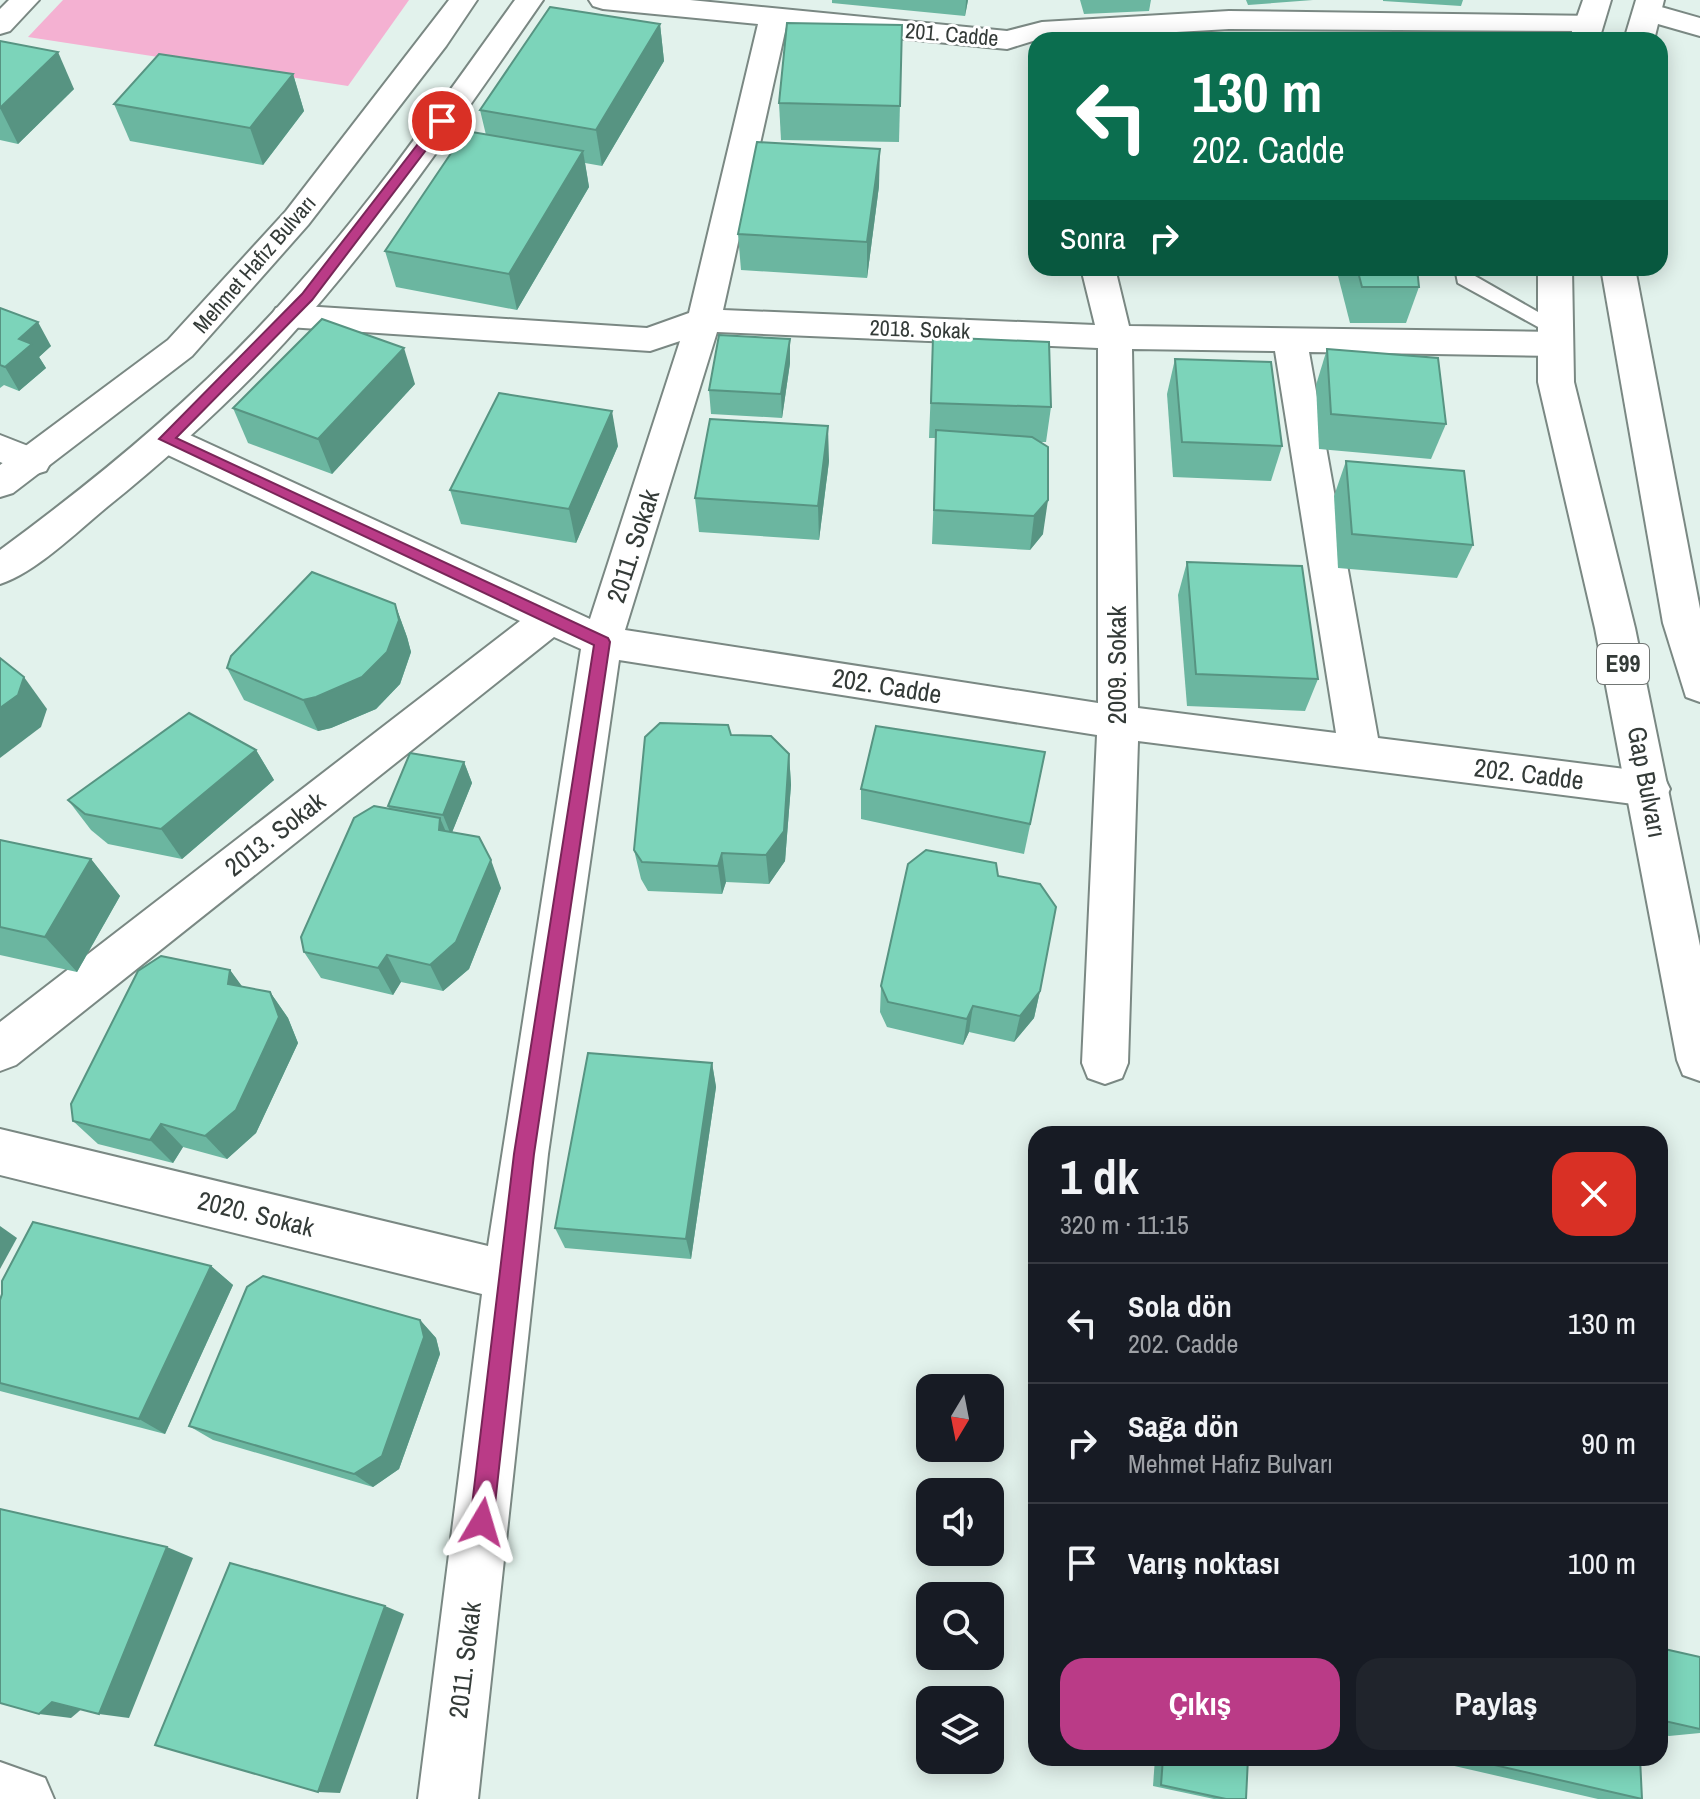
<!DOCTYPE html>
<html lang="tr">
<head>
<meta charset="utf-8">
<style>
	:root { --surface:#171b24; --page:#20242c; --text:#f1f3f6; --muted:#9ea1a6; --line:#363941; --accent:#ba3b87 }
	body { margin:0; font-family:"Archivo Narrow",sans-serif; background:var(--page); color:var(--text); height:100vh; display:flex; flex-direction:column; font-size:30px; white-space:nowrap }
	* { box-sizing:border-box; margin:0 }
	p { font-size:26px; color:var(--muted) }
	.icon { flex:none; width:44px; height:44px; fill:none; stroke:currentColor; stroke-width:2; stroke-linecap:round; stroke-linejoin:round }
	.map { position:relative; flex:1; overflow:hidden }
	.drawer { position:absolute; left:1028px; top:1126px; width:640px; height:640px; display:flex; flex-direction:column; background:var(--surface); border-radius:24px; box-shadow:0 4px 20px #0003 }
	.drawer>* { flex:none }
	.hud { position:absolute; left:1028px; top:32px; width:640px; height:244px; border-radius:24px; box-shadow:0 4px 20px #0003; background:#0b6e4f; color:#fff; overflow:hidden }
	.needle { width:52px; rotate:190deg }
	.fabs { position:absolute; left:916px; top:1374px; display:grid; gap:16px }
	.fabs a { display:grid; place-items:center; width:88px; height:88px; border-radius:16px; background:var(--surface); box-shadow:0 4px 20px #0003; font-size:40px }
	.pin { position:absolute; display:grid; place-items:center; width:68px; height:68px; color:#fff; margin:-34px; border:4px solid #fff; border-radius:50%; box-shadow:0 2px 8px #0007 }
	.me { position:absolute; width:88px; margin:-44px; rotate:7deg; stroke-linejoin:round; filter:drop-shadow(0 0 6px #0008) }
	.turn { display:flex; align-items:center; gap:28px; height:168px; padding:0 32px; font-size:36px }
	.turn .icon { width:104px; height:104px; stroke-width:2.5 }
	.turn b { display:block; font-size:56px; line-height:68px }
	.then { display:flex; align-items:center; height:76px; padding:0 32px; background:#0003; gap:16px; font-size:30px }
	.round { display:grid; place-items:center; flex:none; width:84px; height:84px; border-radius:24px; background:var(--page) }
	.headline { display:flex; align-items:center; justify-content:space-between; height:136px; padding:0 32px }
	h1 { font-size:48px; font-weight:700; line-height:60px }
	.button { display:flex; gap:16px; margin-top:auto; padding:16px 32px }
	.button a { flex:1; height:92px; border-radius:24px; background:var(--accent); color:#fff; font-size:32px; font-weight:700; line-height:92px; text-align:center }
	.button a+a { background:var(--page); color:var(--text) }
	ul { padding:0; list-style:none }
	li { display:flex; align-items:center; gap:24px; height:120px; padding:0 32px; border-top:2px solid var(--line) }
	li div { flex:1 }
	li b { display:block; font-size:30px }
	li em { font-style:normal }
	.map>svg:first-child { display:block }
	.green { fill:#f4b1d2 }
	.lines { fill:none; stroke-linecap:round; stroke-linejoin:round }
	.service-casing { stroke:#7a8883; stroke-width:4 }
	.minor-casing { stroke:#7a8883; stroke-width:4 }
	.secondary-casing { stroke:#7a8883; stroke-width:4 }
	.trunk-casing { stroke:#7a8883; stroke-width:4 }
	.service { fill:#fff; fill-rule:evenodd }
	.minor { fill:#fff; fill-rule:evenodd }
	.secondary { fill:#fff; fill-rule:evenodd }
	.trunk { fill:#fff; fill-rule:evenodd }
	.wall { fill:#6bb6a0 }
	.shaded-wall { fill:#579482 }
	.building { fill:#7cd4ba; stroke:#579482; stroke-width:2 }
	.route { fill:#ba3b87; stroke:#792658; stroke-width:2 }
	.labels { text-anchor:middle; stroke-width:6; stroke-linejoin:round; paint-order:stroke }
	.far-street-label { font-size:22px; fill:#343b38; stroke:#fff }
	.shield { fill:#fff; stroke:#717674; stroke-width:2 }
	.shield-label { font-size:24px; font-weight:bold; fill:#343b38 }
	.street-label { font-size:26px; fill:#343b38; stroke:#fff }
</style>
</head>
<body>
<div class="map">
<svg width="1700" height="1799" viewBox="0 0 1700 1799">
	<rect width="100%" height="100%" fill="#e2f2ec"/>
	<polygon class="green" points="63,0 409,0 348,86 28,37"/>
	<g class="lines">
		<g class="service-casing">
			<polygon id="service" points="1455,268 1475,268 1475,276 1566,328 1556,335 1549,333 1458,283"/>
		</g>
		<g class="minor-casing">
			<g id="minor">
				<polygon points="9,0 39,0 10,31 0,34 0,9"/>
				<path d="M589 0H690L1007 31 1042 22 1229 11 1599 16 1603 22 1599 28 1589 31 1229 29 1036 40 1007 49 786 27 723 310 1095 325 1081 268H1115L1129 326 1556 332 1568 336 1573 344 1568 352 1556 356 1309 352 1378 738 1649 772 1664 777 1670 789 1664 801 1649 806 1138 741 1128 1063 1122 1078 1105 1084 1088 1078 1082 1063 1097 735 619 660 548 1154 478 1799H418L482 1294 0 1175V1129L488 1246 581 649 554 637 16 1065 0 1071V1022L520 621 153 448 148 439 153 430 166 426 179 430 590 619 680 341 650 351 288 327 276 324 271 316 276 308 288 305 647 328 689 313 758 24 603 9 593 6ZM717 332 1098 348V703L625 630ZM1132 349 1275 351 1336 733 1138 708Z"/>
				<polygon points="1647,3 1700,18 1700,36 1637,18 1633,12 1637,6"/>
				<polygon points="0,435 46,453 51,462 46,471 33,475 0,462"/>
				<polygon points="0,1762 45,1778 54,1799 0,1799"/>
			</g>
		</g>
		<g class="secondary-casing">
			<g id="secondary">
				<polygon points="449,0 477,0 446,46 308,225 192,356 13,493 0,497 0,465 168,340 286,211"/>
				<path d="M515 0H543C462 117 381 237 285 342 230 402 170 456 107 507 78 531 35 573 0 584V550C106 472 207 388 294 289 375 199 444 98 515 0Z"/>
			</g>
		</g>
		<g class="trunk-casing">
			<g id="trunk">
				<polygon points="1583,0 1611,0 1599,40 1569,40"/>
				<polygon points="1636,0 1664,0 1654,40 1624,40"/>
				<polygon points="1538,268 1572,268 1574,382 1635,628 1700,946 1700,1081 1683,1075 1677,1060 1595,628 1538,382"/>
				<polygon points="1601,268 1635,268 1700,609 1700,702 1686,697 1663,623"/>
			</g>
		</g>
		<use href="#service" class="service"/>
		<use href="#minor" class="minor"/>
		<use href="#secondary" class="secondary"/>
		<use href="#trunk" class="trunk"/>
	</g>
	<g class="wall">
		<polygon points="832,0 968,0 965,16 832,3"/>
		<polygon points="1080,0 1151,0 1149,11 1084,14"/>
		<polygon points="1246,0 1313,0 1248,5"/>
		<polygon points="1383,0 1463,0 1461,6 1383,1"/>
		<polygon points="660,24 664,61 602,166 585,163 589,187 517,310 396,287 385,251 486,135 480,110"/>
		<polygon points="902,25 899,142 781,140 779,103"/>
		<polygon points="0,41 74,89 18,144 0,140"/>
		<polygon points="293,74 304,111 263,165 130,141 114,104"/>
		<polygon points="879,186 867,278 741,270 738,234"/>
		<polygon points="1336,268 1417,268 1419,287 1406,323 1350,323"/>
		<polygon points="0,308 51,346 39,357 46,368 19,391 4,385 0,388"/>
		<polygon points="933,337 1051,407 1046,442 1040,442 1043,534 1030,550 932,544 936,438 929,438"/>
		<polygon points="1327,349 1446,424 1431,459 1319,449 1316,385"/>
		<polygon points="1175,359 1282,446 1271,481 1173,477 1167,394"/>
		<polygon points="790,363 782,418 711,414 709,390"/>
		<polygon points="415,384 332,474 248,443 233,408"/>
		<polygon points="618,446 576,543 461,524 450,490"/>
		<polygon points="829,461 819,540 699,532 695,498"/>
		<polygon points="1346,461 1473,545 1457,578 1338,568 1334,496"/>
		<polygon points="1187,562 1318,679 1305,711 1187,706 1178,595"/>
		<polygon points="395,604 407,637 411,652 400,684 376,709 331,728 318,731 244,700 227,668"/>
		<polygon points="731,735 789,754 791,785 785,861 769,884 726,882 722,894 648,891 641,879 634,850"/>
		<polygon points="256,750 274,780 182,859 108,844 91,830 68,800"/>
		<polygon points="464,762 472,783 452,832 501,888 469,969 443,991 401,982 393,995 321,978 304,952 389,809 388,806"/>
		<polygon points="1039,783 1024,854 861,819 861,789"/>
		<polygon points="0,840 91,859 120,896 77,972 0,955"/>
		<polygon points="998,876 1040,991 1034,1018 1014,1042 969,1032 963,1045 887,1027 880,1012 881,986"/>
		<polygon points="230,970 242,987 270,992 288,1018 298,1043 256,1133 227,1159 183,1147 173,1163 98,1144 73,1121"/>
		<polygon points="712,1063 716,1087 691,1259 565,1248 555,1228"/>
		<polygon points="211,1266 233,1285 165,1434 0,1391 0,1300 2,1294"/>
		<polygon points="420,1320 436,1338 440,1354 399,1469 373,1487 213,1440 189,1426"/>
		<polygon points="1660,1648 1700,1657 1700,1733 1669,1736 1660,1734"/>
		<polygon points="1155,1758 1248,1758 1246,1799 1214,1799 1153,1786"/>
		<polygon points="1424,1758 1640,1758 1642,1799 1598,1799 1424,1759"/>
	</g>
	<g class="shaded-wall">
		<polygon points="966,0 968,0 965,16"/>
		<polygon points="660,24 664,61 602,166 596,130"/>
		<polygon points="58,52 74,89 18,144 0,108"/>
		<polygon points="293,74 304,111 263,165 250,128"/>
		<polygon points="880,149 879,186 867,278 867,242"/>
		<polygon points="583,151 589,187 517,310 509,274"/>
		<polygon points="38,322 51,346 39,357 46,368 19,391 5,367 19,339"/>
		<polygon points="790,339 790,363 782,418 781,394"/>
		<polygon points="404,348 415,384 332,474 318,439"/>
		<polygon points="612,411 618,446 576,543 569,509"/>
		<polygon points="828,426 829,461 819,540 818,506"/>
		<polygon points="1048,500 1043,534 1030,550 1034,516"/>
		<polygon points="395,604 407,637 411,652 400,684 376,709 331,728 318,731 303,700"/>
		<polygon points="24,677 47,709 41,727 0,758 0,708"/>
		<polygon points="256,750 274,780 182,859 161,829"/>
		<polygon points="789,754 791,785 785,861 769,884 766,855"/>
		<polygon points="464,762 472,783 451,835 443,815"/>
		<polygon points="440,818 453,848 439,830"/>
		<polygon points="722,853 726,882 722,894 718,866"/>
		<polygon points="91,859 120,896 77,972 45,937"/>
		<polygon points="491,860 501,888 469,969 443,991 430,965"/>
		<polygon points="387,955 401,982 393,995 378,968"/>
		<polygon points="230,970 250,997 228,984"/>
		<polygon points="1040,991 1034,1018 1014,1042 1020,1016"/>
		<polygon points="270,992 288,1018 298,1043 256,1133 227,1159 205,1136"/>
		<polygon points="973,1006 969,1032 963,1045 967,1019"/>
		<polygon points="712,1063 716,1087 691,1259 686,1239"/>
		<polygon points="161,1124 183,1147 173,1163 150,1140"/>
		<polygon points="0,1226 17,1238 0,1269"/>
		<polygon points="211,1266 233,1285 165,1434 139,1419"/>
		<polygon points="420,1320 436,1338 440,1354 399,1469 373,1487 354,1474"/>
		<polygon points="167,1547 193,1558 129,1718 99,1714"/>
		<polygon points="385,1606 404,1614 340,1793 318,1792"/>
		<polygon points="52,1702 84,1707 71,1718 39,1714"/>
	</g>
	<g class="building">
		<polygon points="550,7 660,24 596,130 480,110"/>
		<polygon points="787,23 902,25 900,106 779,103"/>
		<polygon points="0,41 58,52 0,108"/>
		<polygon points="159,54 293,74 250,128 114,104"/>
		<polygon points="466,131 583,151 509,274 385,251"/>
		<polygon points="757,142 880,149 867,242 738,234"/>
		<polygon points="1357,268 1417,268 1419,287 1362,287"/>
		<polygon points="0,308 38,322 19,339 32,344 5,367 0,365"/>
		<polygon points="322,319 404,348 318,439 233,408"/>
		<polygon points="719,335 790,339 781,394 709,390"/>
		<polygon points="933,337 1049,342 1051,407 931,403"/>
		<polygon points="1327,349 1438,358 1446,424 1331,414"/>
		<polygon points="1175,359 1271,362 1282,446 1182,442"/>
		<polygon points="499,393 612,411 569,509 450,490"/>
		<polygon points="710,419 828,426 818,506 695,498"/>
		<polygon points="936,430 1032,437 1048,447 1048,500 1034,516 934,510"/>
		<polygon points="1346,461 1464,471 1473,545 1352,534"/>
		<polygon points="1187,562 1302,566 1318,679 1196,674"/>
		<polygon points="312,572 395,604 399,620 387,652 362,677 316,697 303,700 227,668 231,656"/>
		<polygon points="0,658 24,677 18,695 0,708"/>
		<polygon points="189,713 256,750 161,829 85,814 68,800"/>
		<polygon points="660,723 728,725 731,735 771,736 789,754 784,831 766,855 722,853 718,866 642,862 634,850 645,737"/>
		<polygon points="876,726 1045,752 1030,824 861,789"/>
		<polygon points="410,753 464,762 443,815 388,806"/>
		<polygon points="374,806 440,818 439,830 479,837 491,860 456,942 430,965 387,955 378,968 304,952 301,937 354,818"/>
		<polygon points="0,840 91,859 45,937 0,927"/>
		<polygon points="926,850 996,863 998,876 1040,884 1056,907 1040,991 1020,1016 973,1006 967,1019 888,1002 881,986 908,864"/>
		<polygon points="161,956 230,970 228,984 270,992 279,1017 236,1110 205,1136 161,1124 150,1140 73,1121 71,1104 138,971"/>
		<polygon points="588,1053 712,1063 686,1239 555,1228"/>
		<polygon points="33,1222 211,1266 139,1419 0,1383 0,1300 2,1294 2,1281"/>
		<polygon points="263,1276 420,1320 424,1337 382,1456 354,1474 189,1426 247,1287"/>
		<polygon points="0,1509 167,1547 99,1714 52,1702 39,1714 0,1703"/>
		<polygon points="230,1563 385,1606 318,1792 155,1745"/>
		<polygon points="1660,1648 1700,1657 1700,1729 1660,1720"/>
		<polygon points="1163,1758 1248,1758 1246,1799 1226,1799 1161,1785"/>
		<polygon points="1464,1758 1640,1758 1642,1799"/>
	</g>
	<polygon class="route" points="438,118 448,121 312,300 176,438 608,638 610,642 534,1154 493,1522 490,1530 482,1534 474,1530 470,1522 514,1154 594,645 159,439 302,294"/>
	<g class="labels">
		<g class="far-street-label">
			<text transform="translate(952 34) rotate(5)" y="8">201. Cadde</text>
			<text transform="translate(254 264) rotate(-49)" y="8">Mehmet Hafız Bulvarı</text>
			<text transform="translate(920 329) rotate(2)" y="8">2018. Sokak</text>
		</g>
		<rect class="shield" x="1597" y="644" width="52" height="40" rx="6"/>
		<g class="shield-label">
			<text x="1623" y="672">E99</text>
		</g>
		<g class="street-label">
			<text transform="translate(633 546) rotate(-72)" y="9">2011. Sokak</text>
			<text transform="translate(1117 665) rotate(-90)" y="9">2009. Sokak</text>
			<text transform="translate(887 686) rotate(9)" y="9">202. Cadde</text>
			<text transform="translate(1529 774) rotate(7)" y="9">202. Cadde</text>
			<text transform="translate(1647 782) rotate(79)" y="9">Gap Bulvarı</text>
			<text transform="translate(275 834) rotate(-38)" y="9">2013. Sokak</text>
			<text transform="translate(256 1214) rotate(14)" y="9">2020. Sokak</text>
			<text transform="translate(465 1660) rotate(-83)" y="9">2011. Sokak</text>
		</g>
	</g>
</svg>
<div class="fabs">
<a><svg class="needle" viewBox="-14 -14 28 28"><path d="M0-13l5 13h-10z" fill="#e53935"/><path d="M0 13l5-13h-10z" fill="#9ea1a6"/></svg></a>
<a><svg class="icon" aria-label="sound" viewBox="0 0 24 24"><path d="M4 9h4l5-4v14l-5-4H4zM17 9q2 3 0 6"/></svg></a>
<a><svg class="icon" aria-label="search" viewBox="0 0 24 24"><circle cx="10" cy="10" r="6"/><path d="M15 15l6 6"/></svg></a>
<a><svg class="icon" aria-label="layers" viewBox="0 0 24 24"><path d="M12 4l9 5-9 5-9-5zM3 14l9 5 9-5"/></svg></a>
</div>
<div class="pin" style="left:442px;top:121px;background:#d93025"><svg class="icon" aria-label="arrive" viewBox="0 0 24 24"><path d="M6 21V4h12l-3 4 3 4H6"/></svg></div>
<svg class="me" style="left:482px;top:1522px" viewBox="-20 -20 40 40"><path d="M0-17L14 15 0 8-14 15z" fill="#ba3b87" stroke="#fff" stroke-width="4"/></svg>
<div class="hud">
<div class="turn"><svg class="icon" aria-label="left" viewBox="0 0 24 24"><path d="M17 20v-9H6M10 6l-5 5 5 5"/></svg><div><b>130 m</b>202. Cadde</div></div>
<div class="then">Sonra<svg class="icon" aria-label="right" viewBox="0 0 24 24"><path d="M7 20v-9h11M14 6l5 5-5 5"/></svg></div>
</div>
<section class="drawer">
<div class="headline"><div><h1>1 dk</h1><p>320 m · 11:15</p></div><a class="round" style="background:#d93025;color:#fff"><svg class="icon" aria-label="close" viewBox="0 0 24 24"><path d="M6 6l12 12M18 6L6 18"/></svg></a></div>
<ul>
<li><svg class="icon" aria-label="left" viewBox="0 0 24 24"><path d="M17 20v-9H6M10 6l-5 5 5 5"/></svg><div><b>Sola dön</b><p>202. Cadde</p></div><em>130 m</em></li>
<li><svg class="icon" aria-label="right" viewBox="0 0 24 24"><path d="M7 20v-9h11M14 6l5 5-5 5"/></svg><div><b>Sağa dön</b><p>Mehmet Hafız Bulvarı</p></div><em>90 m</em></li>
<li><svg class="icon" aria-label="arrive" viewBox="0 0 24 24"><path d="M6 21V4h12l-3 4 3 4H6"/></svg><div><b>Varış noktası</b></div><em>100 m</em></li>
</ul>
<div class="button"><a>Çıkış</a><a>Paylaş</a></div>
</section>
</div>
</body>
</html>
